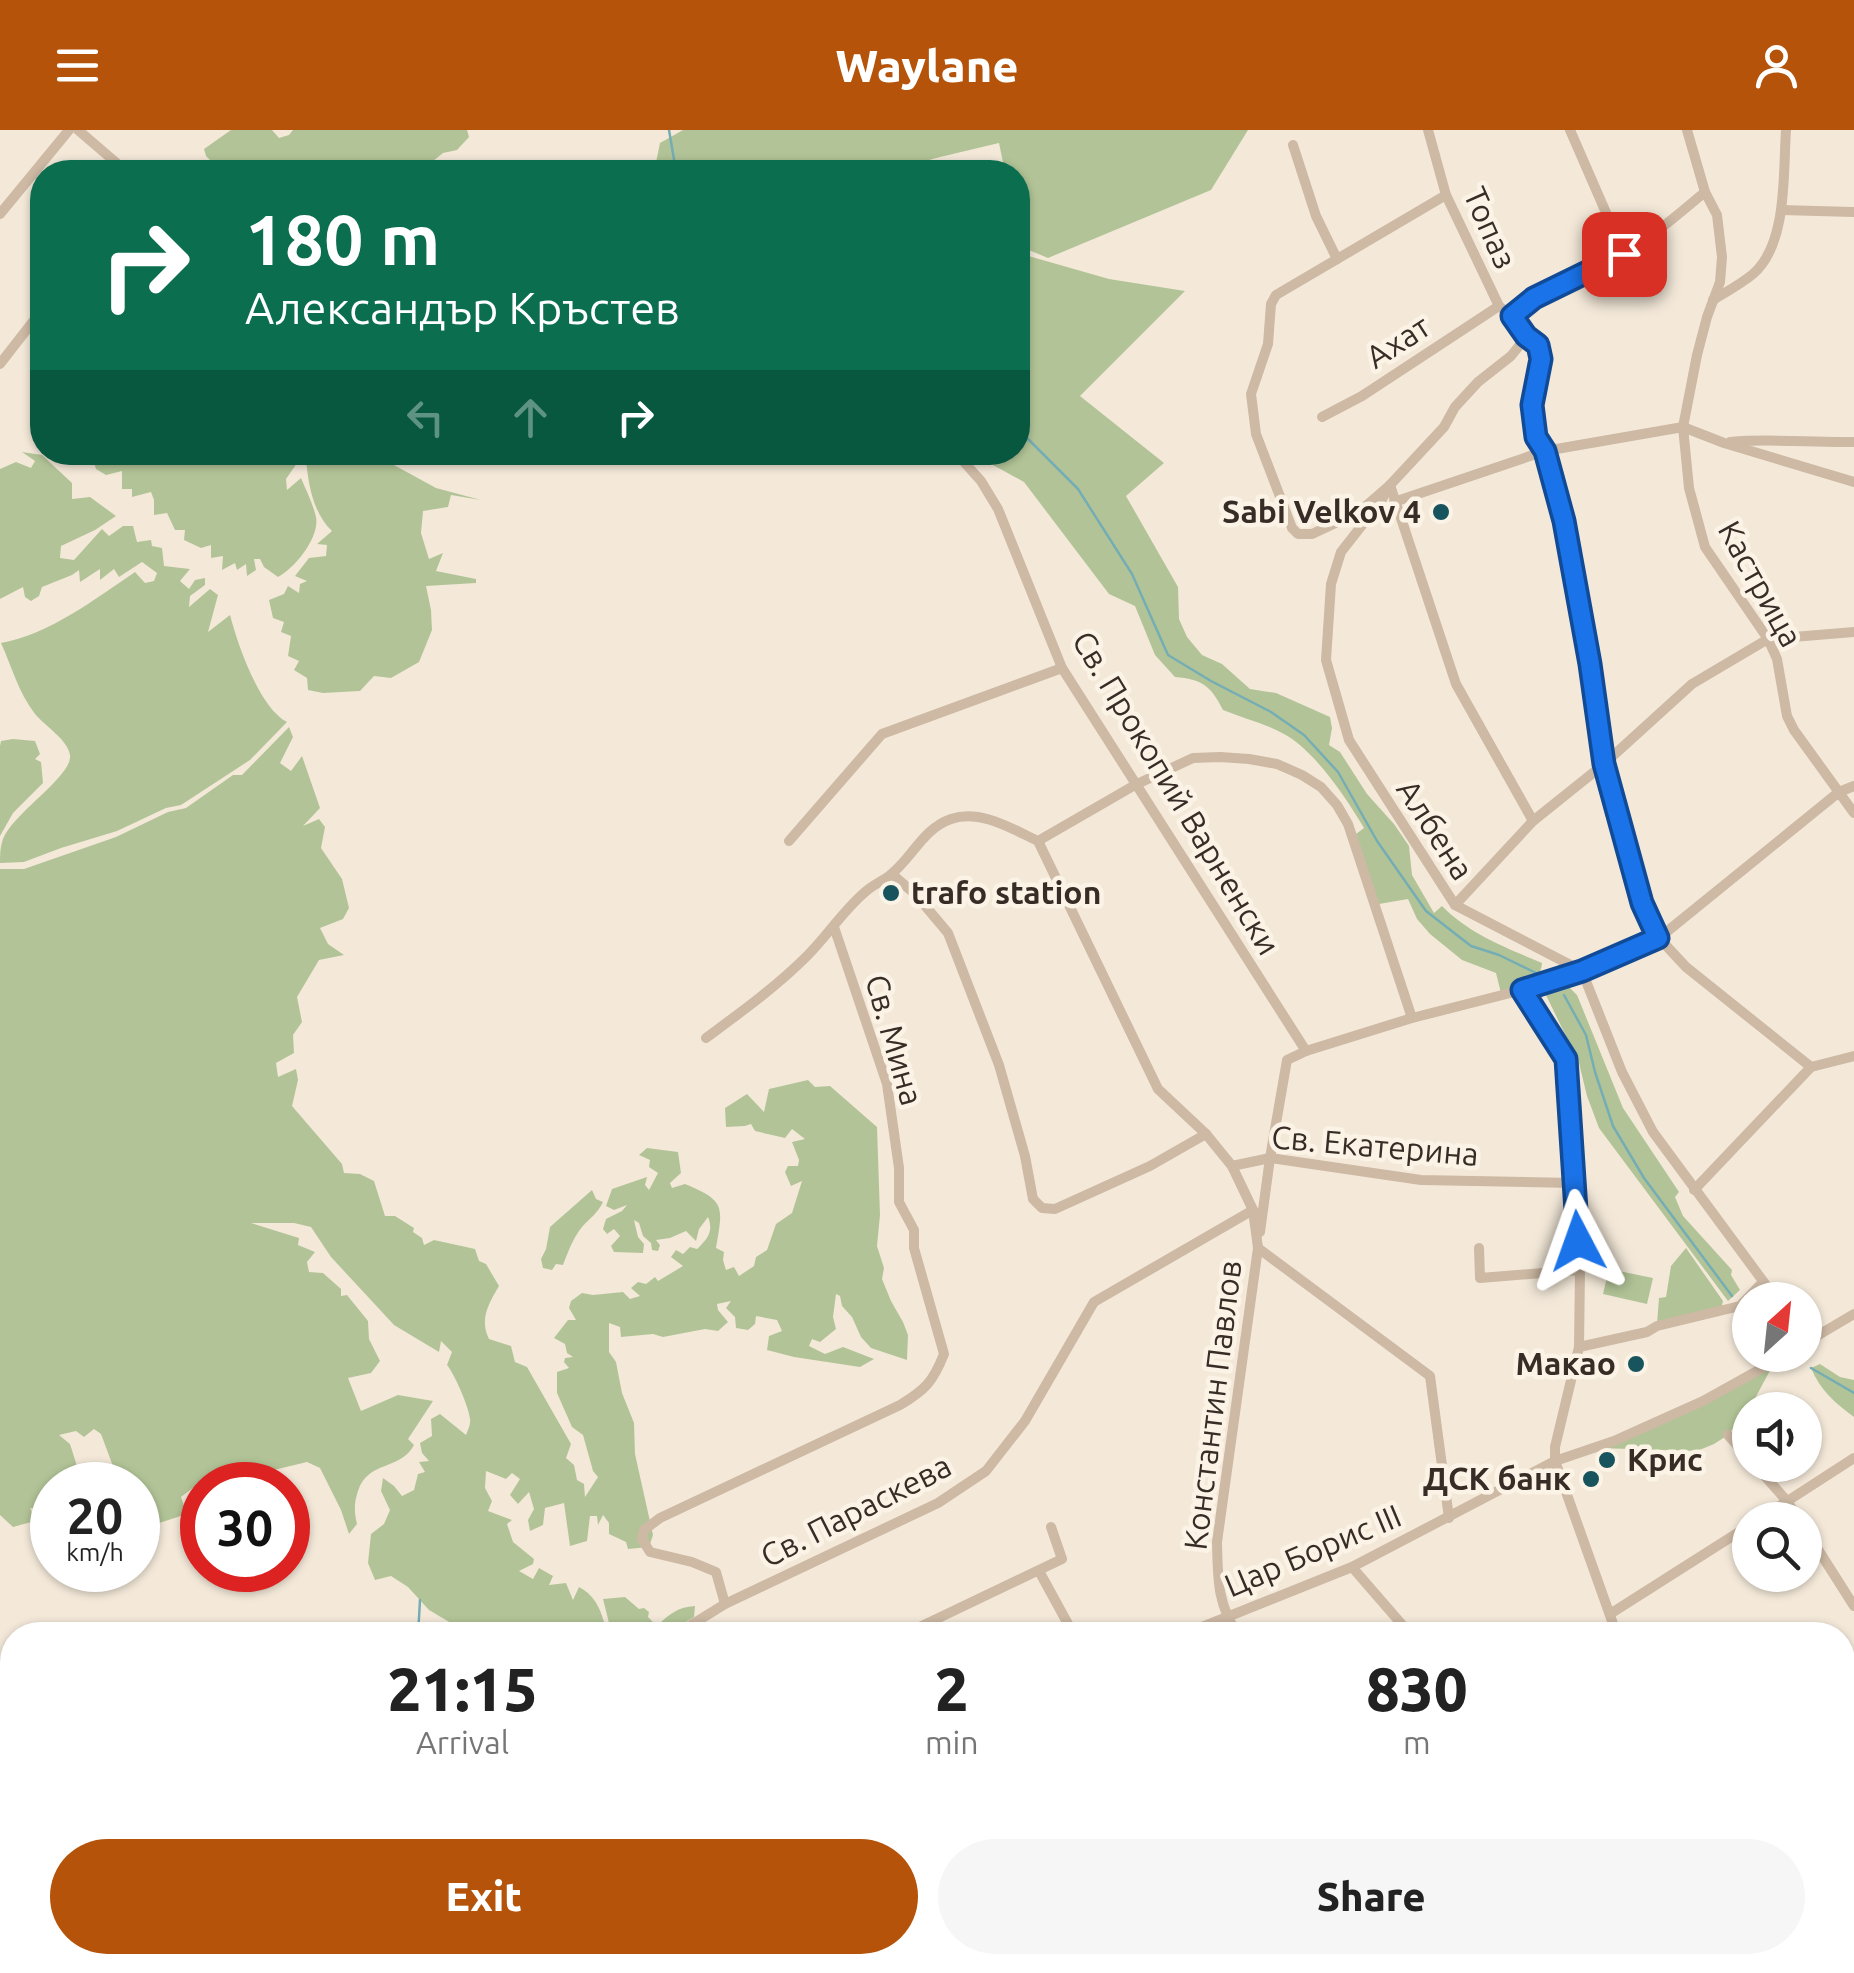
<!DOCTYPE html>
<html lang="en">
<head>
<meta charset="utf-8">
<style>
	:root { --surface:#fff; --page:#f6f6f6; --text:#222; --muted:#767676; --accent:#b45309 }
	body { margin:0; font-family:Ubuntu,sans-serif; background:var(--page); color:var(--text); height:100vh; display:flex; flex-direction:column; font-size:38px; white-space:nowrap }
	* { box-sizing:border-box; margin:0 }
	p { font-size:32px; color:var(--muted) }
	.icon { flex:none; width:55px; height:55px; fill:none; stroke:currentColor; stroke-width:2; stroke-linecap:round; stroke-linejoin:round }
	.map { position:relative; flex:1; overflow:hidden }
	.side { position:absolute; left:0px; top:1492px; width:1855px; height:352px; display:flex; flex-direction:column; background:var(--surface); border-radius:40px 40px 0 0; box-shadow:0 2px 8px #0004 }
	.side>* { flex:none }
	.top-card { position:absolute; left:30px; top:30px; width:1000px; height:305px; border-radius:40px; box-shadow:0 2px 8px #0004; background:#0b6e4f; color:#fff; overflow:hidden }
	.needle { width:65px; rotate:27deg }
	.tools { position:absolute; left:1732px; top:1152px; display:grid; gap:20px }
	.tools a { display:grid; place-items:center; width:90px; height:90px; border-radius:50%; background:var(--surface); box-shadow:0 2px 8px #0004; font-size:50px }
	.speed { position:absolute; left:30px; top:1332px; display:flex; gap:20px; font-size:50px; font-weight:700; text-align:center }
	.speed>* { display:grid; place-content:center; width:130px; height:130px; border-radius:50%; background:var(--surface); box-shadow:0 2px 8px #0004; line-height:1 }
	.speed small { font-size:25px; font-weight:400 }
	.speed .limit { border:15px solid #d22; background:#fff; color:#111 }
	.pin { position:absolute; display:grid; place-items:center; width:85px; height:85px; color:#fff; margin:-42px; border-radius:20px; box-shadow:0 5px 15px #0006 }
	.me { position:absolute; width:110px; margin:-55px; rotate:356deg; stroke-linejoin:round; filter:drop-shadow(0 0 8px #0008) }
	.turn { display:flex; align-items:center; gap:35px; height:210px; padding:0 50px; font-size:45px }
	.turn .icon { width:130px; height:130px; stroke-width:2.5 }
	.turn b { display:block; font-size:70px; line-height:85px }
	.lanes { display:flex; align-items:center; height:95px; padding:0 50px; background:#0003; justify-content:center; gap:50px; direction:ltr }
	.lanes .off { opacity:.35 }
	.eta { display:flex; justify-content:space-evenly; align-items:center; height:170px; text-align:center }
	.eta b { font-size:60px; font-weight:800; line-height:70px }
	.cta { display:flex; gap:20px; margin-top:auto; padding:20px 50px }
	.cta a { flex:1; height:115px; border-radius:60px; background:var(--accent); color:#fff; font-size:40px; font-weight:800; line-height:115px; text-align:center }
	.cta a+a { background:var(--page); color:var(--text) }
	header { display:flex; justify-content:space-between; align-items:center; height:130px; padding:0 50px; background:var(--accent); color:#fff; font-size:45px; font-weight:800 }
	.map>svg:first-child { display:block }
	.green { fill:#b2c497 }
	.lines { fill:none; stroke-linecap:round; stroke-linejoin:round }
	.stream { stroke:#75adb4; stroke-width:2.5 }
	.minor { stroke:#cdb9a4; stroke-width:10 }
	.route-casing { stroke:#114b97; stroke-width:25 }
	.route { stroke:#1a73e8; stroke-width:18 }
	.poi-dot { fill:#17545d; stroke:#fbf3e6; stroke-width:4 }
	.labels { text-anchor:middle; stroke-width:9; stroke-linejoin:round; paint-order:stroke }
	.street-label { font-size:32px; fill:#382d26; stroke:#fbf3e6 }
	.poi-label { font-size:32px; font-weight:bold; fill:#382d26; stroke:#fbf3e6; text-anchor:end }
</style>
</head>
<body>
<header><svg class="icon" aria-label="menu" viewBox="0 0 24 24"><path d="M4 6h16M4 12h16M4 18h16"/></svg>Waylane<svg class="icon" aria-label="person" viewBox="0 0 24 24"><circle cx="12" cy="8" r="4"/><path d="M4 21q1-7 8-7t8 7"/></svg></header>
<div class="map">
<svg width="1854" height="1843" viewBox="0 0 1854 1843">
	<rect width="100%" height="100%" fill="#f4e9d9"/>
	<g class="green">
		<polygon points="231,0 272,0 279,8 289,5 293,0 467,0 469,7 457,20 443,23 422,40 431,42 189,42 197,36 206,37 211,31 206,26 204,19"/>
		<polygon points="683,0 1248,0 1211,60 1048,128 1024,118 1018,104 1018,42 1005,42 999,13 936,28 902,38 870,36 842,30 838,42 654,42 660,13"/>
		<path d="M1018 123 1109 149 1185 161 1080 266 1164 333 1126 366 1178 457 1179 489 1187 507 1202 525 1222 534 1250 559 1276 563 1330 587 1332 598 1329 615 1340 622 1367 664 1394 694 1409 716 1412 745 1434 783 1442 776C1469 804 1507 818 1542 833 1541 853 1519 857 1501 863L1496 843 1462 830 1430 804 1417 789 1408 769 1379 774 1356 704 1364 698C1346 668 1314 619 1282 603 1264 593 1242 588 1223 580 1211 556 1202 549 1175 547L1155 525 1135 476 1109 464 1024 352 971 323 1018 322Z"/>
		<path d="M22 322 42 325 72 353V369L90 367 116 386 95 400 61 416 60 428 74 430 102 399 109 406 123 396H133L137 412 151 410 152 416 162 418 164 436 190 439 180 451 189 459 195 450 205 448V455L190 466 189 477 210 459 218 465 208 502 230 485C238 515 259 577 287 592L250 630 181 675 166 678 117 701 61 718 24 732 0 733C0 725 0 717 3 709 13 683 73 646 70 625 68 610 45 596 35 584 18 562 12 537 1 513 50 504 95 469 135 442L145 453 154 451 157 443 142 432 119 447 114 439 100 450V439L80 452 79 440 72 445 42 457 39 466 31 471 25 467 23 457 0 469V339L16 332 31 338 35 331Z"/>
		<path d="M80 323H166L162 333 180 330 181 323H301L295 336 286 349 287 360 301 348C306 360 313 374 316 387 320 407 295 438 278 447L264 437 260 429H254L256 440 247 446 246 434 237 440 235 433 222 440 223 426 211 428V415L201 418 184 410 185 400H175L167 383 154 385V370L151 362 132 367V359H122V341L106 345 96 339 93 329Z"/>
		<path d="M314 323H372L436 358 481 370 451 365 448 377 423 381 421 403 429 429 443 423 436 441 476 449V453L426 456 431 480 432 500 419 532 391 548 374 546 360 561 323 563 308 560 307 548 294 540 299 531 288 526 291 506 281 502 284 492 273 488 269 470 284 464 288 456 299 463 300 454 307 451 295 446 309 428 326 426 327 415 317 414 332 401C313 383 308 354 306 328Z"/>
		<path d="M289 597 293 607 280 633 291 641 302 626 320 678 303 696 319 689 325 697 321 718 342 749 349 778 343 789 320 798 328 814 344 825 319 830 297 867 302 892 293 905 294 923 276 933 278 947 296 939 298 950 292 976 342 1034 344 1043 360 1044 374 1051 385 1086H395L414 1098 413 1102 422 1108 424 1115 434 1110 475 1119 479 1131 486 1134 499 1156C489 1173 479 1189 489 1209L511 1216 515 1232 527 1237 571 1314 566 1328 574 1335 577 1350 584 1354 585 1367 598 1347 593 1341 583 1305 572 1297 557 1263V1242L569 1238 564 1232 565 1228 573 1227 567 1223 565 1214 554 1208 568 1190H576L569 1178 571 1171 582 1163 593 1165 623 1162 630 1169 640 1166 631 1158 638 1152 646 1154 655 1147 658 1151 683 1136 671 1127 676 1120 683 1124 690 1117 697 1119C707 1109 714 1102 708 1087L699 1099 696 1111 686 1101 670 1108 656 1110 660 1115 658 1121 652 1120 651 1113 643 1106 639 1093 634 1090 638 1107 644 1114 643 1123 614 1122 611 1116 620 1106 614 1099 607 1104 603 1099 606 1089 622 1081 627 1075 614 1080 606 1076 612 1059 647 1047 645 1055 649 1060 658 1043 649 1037 650 1030 639 1025 647 1018 678 1022 681 1043 670 1053 672 1058 685 1054C726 1071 723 1076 716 1118L724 1122 723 1130 726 1140 734 1137 739 1146 754 1136 756 1127 767 1120 776 1094 792 1083 802 1051 791 1056 785 1042 788 1036H798L799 1030 792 1012 805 1009 792 999 785 1008 755 1001 751 994 745 996 726 997 725 978 747 964 764 982 769 959 808 950 815 957 830 956 877 997 880 1085 877 1116 884 1138 882 1149 891 1171 903 1192 908 1205 907 1230 871 1218 861 1207 852 1187 842 1176 840 1166 836 1164 833 1187 836 1199 820 1212 812 1209 809 1216 825 1224 843 1217 874 1229 860 1237 794 1227 767 1220 769 1206 782 1201 777 1190 756 1186 755 1194 748 1200 736 1198 735 1187 726 1178 731 1171 717 1174 718 1180 728 1192 718 1201 705 1199 663 1207 653 1204 621 1207 620 1197 609 1193V1222L616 1232 622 1263 634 1293 635 1324 653 1405 649 1417 628 1419 626 1412 609 1404V1393L603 1385 598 1395 597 1386H590L587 1411 570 1416 564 1373 545 1378 543 1395 530 1401 528 1390 534 1379 529 1362 518 1374 510 1365 520 1349 512 1343 506 1349 486 1341 485 1358 492 1371 488 1381 512 1390 507 1394 513 1412 534 1429 533 1434 519 1441 533 1449 539 1438 553 1446 549 1455 566 1453 573 1470 579 1457C593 1464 600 1477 604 1492L597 1499 578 1495 545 1496 553 1502 561 1505H471L429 1480 408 1457 391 1446 375 1450 368 1433 371 1404 384 1394 390 1380 381 1361 383 1348 394 1356 402 1366 414 1360 418 1344 425 1342 419 1332 429 1331 422 1323 420 1313 432 1306 431 1289 440 1284 466 1305C468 1300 471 1294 470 1289 469 1277 454 1243 447 1235L452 1222 441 1211 439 1222 394 1195 331 1127 311 1097 294 1093H251L299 1108 298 1115 315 1122 307 1132 309 1142 323 1143 341 1159V1166L347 1165 368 1191 369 1209 380 1231 371 1243 348 1248 361 1281 398 1265 433 1271 408 1309 414 1315C400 1341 368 1330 358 1361 354 1373 354 1381 357 1394L349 1404 341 1380 320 1338 307 1332 241 1348 223 1343 213 1355 194 1357 181 1367 187 1384 156 1394 144 1390 138 1392V1355H120L101 1304 94 1299 84 1307 76 1301 59 1305 70 1314 83 1355H52V1385L47 1380 30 1378 35 1391 13 1397 0 1385V739H24L116 707 168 682 186 678 233 645H242Z"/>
		<polygon points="13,609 35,611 40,624 35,629 41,632 43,653 13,683 0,706 0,616 1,611"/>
		<polygon points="1566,854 1577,865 1623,978 1679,1062 1675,1067 1683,1086 1732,1140 1731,1145 1740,1160 1728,1171 1599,998 1587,966 1579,933 1545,863 1550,857"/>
		<path d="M592 1060 596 1069 603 1072C597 1084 590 1088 582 1097 573 1108 568 1122 563 1135L556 1134 552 1140 543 1138 541 1129 546 1119 550 1097Z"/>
		<polygon points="1686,1118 1723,1171 1721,1179 1657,1194 1659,1168 1666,1167 1671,1136"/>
		<polygon points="1609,1139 1653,1148 1647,1174 1603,1164"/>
		<polygon points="1774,1233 1752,1274 1728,1305 1714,1314 1697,1321 1597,1318"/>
		<path d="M1820 1234 1840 1247 1854 1250V1287C1835 1273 1820 1260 1811 1238Z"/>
		<path d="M625 1467 639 1479 644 1478 649 1482 648 1487 657 1496C669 1484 678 1477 695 1476L694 1487 664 1505H612L603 1469Z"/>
		<polygon points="0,1826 12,1828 12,1832 106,1834 111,1832 318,1832 322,1834 320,1843 0,1843"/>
	</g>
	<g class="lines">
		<g class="stream">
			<polyline points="669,0 675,35 682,42"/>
			<polyline points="1018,299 1078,359 1132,444 1168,525 1211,551 1271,582 1304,605 1338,642 1377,711 1426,781 1471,816 1499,825 1540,845"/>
			<polyline points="1564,865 1586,905 1595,942 1613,996 1644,1048 1732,1166"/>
			<polyline points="1811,1238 1854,1263"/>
			<polyline points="418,1505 420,1470"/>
			<polyline points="539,1832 542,1843"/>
			<polyline points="71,1838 97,1843"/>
			<polyline points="9,1843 48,1839"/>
		</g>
		<g class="minor">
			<polyline points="78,0 127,42"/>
			<polyline points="1428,0 1446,65 1499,176 1511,186 1527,206 1538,215 1541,229 1532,275 1533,289 1536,307 1545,321 1564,391 1590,534 1604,634 1642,773 1659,808 1686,837 1811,937"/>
			<polyline points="1570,0 1624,124"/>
			<polyline points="1687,0 1705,62 1717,85 1722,127 1720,152 1707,187 1697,225 1683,297 1689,358 1705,417 1768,509 1777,529 1787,586 1794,600 1854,683"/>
			<polyline points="1293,15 1316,86 1337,129"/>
			<polyline points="1446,65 1276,165 1271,174 1268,214 1251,264 1256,304 1292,398 1298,404 1312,404 1359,382 1390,355 1456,554 1533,691"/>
			<polyline points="1781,80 1854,82"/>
			<polyline points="0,84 69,0"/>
			<path d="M1713 170C1726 162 1741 154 1753 144 1788 114 1783 42 1786 0"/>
			<path d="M1511 186C1544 159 1579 148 1616 128 1649 110 1676 86 1705 62"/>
			<polyline points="1527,206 1511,226 1478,252 1455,277 1444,297 1390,355 1381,371 1341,422 1331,454 1326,530 1349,610 1455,775 1582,841 1622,942 1653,1002 1777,1170"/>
			<polyline points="0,234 42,180"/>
			<polyline points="1322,287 1362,266 1499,176"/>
			<path d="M1730 312C1772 308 1812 313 1854 312"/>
			<polyline points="955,322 981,351 998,379 1062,538 1306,921"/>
			<polyline points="1394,372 1545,321 1683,297 1724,313 1854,352"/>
			<polyline points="789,711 882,604 1062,538"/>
			<path d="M1038 711 1158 959 1206 1004 1232 1036 1253 1080 1258 1118 1217 1412C1218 1450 1217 1473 1238 1505"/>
			<polyline points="892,744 916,765 948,803 999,935 1025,1026 1033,1069 1042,1078 1055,1079 1150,1036 1206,1004"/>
			<polyline points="1455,775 1533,691 1604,634 1692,554 1768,509 1854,502"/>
			<polyline points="1522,860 1567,929 1580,1140 1579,1217 1555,1317 1555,1331 1617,1505"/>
			<path d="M706 908C741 882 776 857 807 826 827 806 843 781 864 763 871 756 881 752 889 746 912 729 922 699 951 689 981 679 1012 699 1038 711L1135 655 1193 628 1220 627 1249 629 1277 634 1302 645 1321 657 1337 675 1348 694 1412 888"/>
			<polyline points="1232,1036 1270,1028 1421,1050 1574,1053"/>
			<polyline points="1694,1060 1811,937 1854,926"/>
			<polyline points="1260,1102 1270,1028 1287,930 1306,921 1412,888 1522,860 1582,841 1659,808 1839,662 1854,656"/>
			<polyline points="1258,1118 1430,1246 1449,1388"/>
			<polyline points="1479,1118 1480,1148 1580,1140"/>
			<polyline points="1805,1213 1854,1184"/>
			<polyline points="1579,1217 1647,1202 1657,1196 1740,1176 1763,1152"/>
			<polyline points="1728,1305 1750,1330"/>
			<polyline points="1755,1335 1787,1371 1799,1390"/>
			<polyline points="1758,1390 1854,1328"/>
			<polyline points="1805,1399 1854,1476"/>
			<polyline points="1352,1437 1411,1505"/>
			<polyline points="1039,1441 1074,1505"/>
			<path d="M725 1474 716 1442 692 1432 650 1422 642 1409 644 1400 660 1388 900 1275C925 1260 933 1252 944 1224L914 1118V1100L899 1072V1038L887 954 834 797"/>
			<polyline points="1610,1484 1750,1395"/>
			<polyline points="675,1505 725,1474 938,1373 986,1341 1025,1291 1094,1172 1253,1080"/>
			<polyline points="903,1505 1062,1429 1051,1397"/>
			<polyline points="1182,1505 1352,1437 1555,1331 1614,1311 1665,1288 1703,1271 1786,1225"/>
			<polyline points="1842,1547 1854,1538"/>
			<polyline points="0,1721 12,1721"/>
			<polyline points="1842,1736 1854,1732"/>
			<polyline points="0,1770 12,1767"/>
			<polyline points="1842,1819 1851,1843"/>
			<polyline points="503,1832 508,1843"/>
			<polyline points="1389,1832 1390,1843"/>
			<polyline points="1726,1832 1729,1843"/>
			<polyline points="49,1843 59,1842 73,1832"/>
			<polyline points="675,1843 696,1832"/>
			<polyline points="775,1843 779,1832"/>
			<polyline points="1226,1843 1227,1832"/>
			<polyline points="1498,1843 1528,1832"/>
		</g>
	</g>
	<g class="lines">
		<g class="route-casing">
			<polyline id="route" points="1578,1111 1566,929 1522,860 1582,841 1658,808 1642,773 1604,634 1590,534 1564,391 1545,321 1536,307 1532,275 1541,229 1538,215 1526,206 1512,186 1534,168 1624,124"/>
		</g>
		<use href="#route" class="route"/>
	</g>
	<g class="poi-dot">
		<circle cx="1441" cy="382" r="10"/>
		<circle cx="891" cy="763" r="10"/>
		<circle cx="1636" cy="1234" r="10"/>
		<circle cx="1607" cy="1330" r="10"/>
		<circle cx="1591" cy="1349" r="10"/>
	</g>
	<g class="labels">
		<g class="street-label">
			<text transform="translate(1490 98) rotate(66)" y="11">Топаз</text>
			<text transform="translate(1398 212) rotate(-33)" y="11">Ахат</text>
			<text transform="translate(1760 454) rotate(61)" y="11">Кастрица</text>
			<text transform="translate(1176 663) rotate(59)" y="11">Св. Прокопий Варненски</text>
			<text transform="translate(1435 700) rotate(57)" y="11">Албена</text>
			<text transform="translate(894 910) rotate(74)" y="11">Св. Мина</text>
			<text transform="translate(1375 1016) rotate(5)" y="11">Св. Екатерина</text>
			<text transform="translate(1213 1275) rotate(-83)" y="11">Константин Павлов</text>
			<text transform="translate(856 1381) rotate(-27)" y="11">Св. Параскева</text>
			<text transform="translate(1313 1421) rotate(-23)" y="11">Цар Борис III</text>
		</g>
		<g class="poi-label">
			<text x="1421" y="393">Sabi Velkov 4</text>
			<text x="911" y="774" text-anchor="start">trafo station</text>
			<text x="1616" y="1245">Макао</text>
			<text x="1627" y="1341" text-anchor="start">Крис</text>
			<text x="1571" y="1360">ДСК банк</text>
		</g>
	</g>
</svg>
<div class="tools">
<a><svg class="needle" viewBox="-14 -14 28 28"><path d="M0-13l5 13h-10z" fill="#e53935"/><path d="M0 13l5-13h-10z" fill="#767676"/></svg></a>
<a><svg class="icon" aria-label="sound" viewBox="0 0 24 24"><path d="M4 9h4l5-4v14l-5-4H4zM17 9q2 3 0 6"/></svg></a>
<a><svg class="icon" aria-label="search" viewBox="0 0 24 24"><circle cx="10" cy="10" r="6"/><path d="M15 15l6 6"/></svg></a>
</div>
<div class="speed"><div>20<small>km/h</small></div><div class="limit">30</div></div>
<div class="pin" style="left:1624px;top:124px;background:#d93025"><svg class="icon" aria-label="arrive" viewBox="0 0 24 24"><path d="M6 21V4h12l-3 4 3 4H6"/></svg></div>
<svg class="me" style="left:1578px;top:1111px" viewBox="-20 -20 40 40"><path d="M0-17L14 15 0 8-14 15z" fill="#1a73e8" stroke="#fff" stroke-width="4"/></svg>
<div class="top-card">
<div class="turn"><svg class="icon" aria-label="right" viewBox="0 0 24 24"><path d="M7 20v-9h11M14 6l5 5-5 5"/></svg><div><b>180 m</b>Александър Кръстев</div></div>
<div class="lanes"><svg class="icon off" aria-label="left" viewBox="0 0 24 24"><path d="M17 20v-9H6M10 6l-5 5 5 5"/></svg><svg class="icon off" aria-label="ahead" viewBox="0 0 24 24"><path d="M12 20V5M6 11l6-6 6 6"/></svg><svg class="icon" aria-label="right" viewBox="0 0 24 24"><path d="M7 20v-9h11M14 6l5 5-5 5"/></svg></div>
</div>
<section class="side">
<div class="eta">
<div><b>21:15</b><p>Arrival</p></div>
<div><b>2</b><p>min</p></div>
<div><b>830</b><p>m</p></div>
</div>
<div class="cta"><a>Exit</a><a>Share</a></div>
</section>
</div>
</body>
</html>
